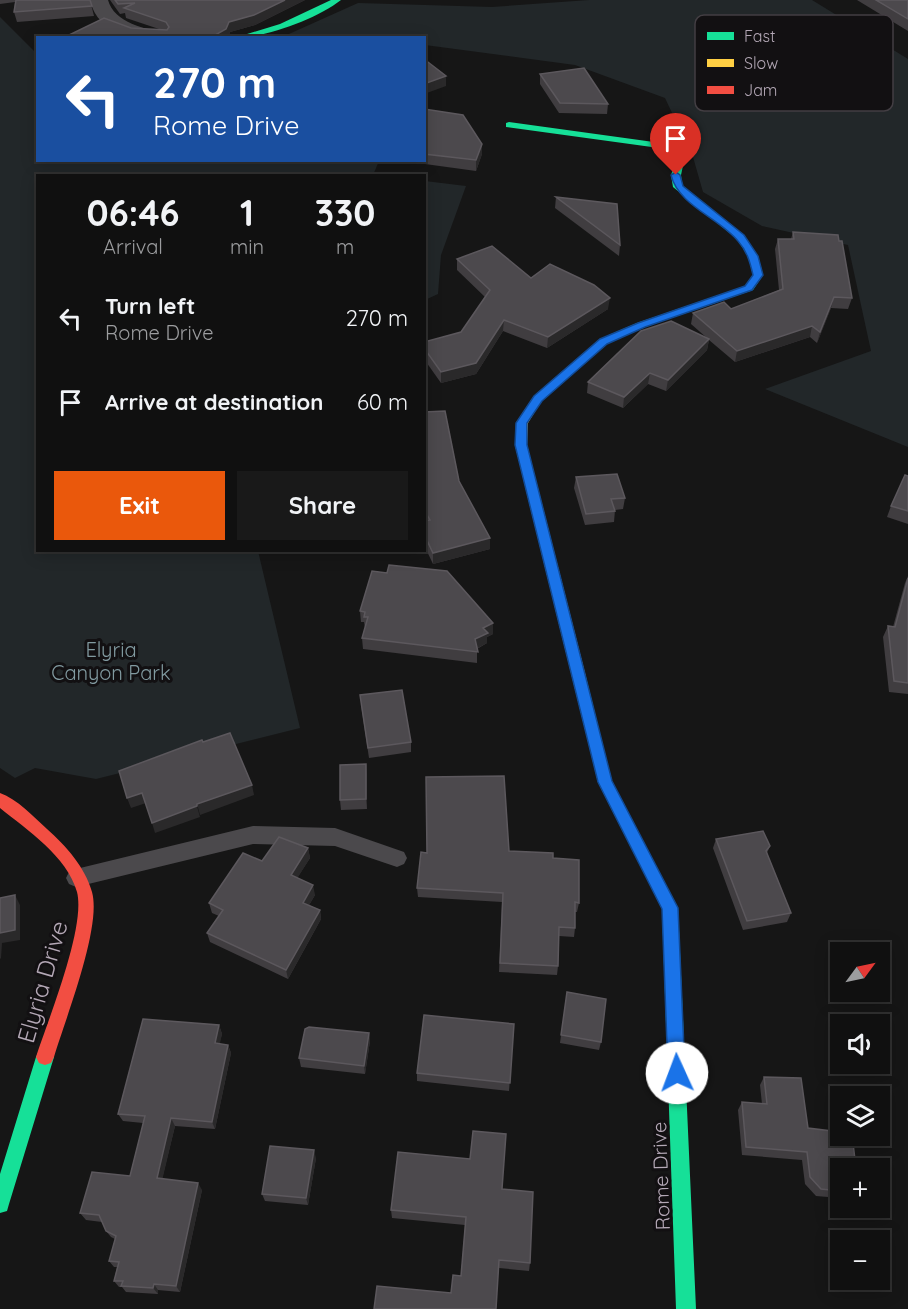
<!DOCTYPE html>
<html lang="en">
<head>
<meta charset="utf-8">
<style>
	:root { --surface:#101010; --page:#191919; --text:#f1f3f6; --muted:#9c9d9f; --line:#303030; --accent:#ea580c }
	body { margin:0; font-family:Quicksand,sans-serif; background:var(--page); color:var(--text); height:100vh; display:flex; flex-direction:column; font-size:22px; white-space:nowrap }
	* { box-sizing:border-box; margin:0 }
	p { font-size:20px; color:var(--muted) }
	.icon { flex:none; width:33px; height:33px; fill:none; stroke:currentColor; stroke-width:2; stroke-linecap:round; stroke-linejoin:round }
	.map { position:relative; flex:1; overflow:hidden }
	.side { position:absolute; left:36px; top:174px; width:390px; height:378px; display:flex; flex-direction:column; background:var(--surface); border-radius:0px; box-shadow:0 3px 15px #0003,0 0 0 2px var(--line) }
	.side>* { flex:none }
	.guide { position:absolute; left:36px; top:36px; width:390px; height:126px; border-radius:0px; box-shadow:0 3px 15px #0003,0 0 0 2px var(--line); background:#1a4fa0; color:#fff; overflow:hidden }
	.needle { width:39px; rotate:57deg }
	.tools { position:absolute; left:830px; top:942px; display:grid; gap:12px }
	.tools a { display:grid; place-items:center; width:60px; height:60px; border-radius:0px; background:var(--surface); box-shadow:0 3px 15px #0003,0 0 0 2px var(--line); font-size:30px }
	.pin { position:absolute; display:grid; place-items:center; width:51px; height:51px; color:#fff; margin:-62px -26px; border-radius:50% 50% 50% 0; rotate:-45deg; box-shadow:0 0 6px #0007 }
	.pin .icon { rotate:45deg }
	.me { position:absolute; width:66px; margin:-33px; rotate:358deg; stroke-linejoin:round; filter:drop-shadow(0 0 4px #0008) }
	.turn { display:flex; align-items:center; gap:21px; height:126px; padding:0 18px; font-size:27px }
	.turn .icon { width:78px; height:78px; stroke-width:2.5 }
	.turn b { display:block; font-size:42px; line-height:51px }
	.eta { display:flex; justify-content:space-evenly; align-items:center; height:102px; text-align:center }
	.eta b { font-size:36px; font-weight:700; line-height:42px }
	.primary-button { display:flex; gap:12px; margin-top:auto; padding:12px 18px }
	.primary-button a { flex:1; height:69px; border-radius:0px; background:var(--accent); color:#fff; font-size:24px; font-weight:700; line-height:69px; text-align:center }
	.primary-button a+a { background:var(--page); color:var(--text) }
	ul { padding:0; list-style:none }
	li { display:flex; align-items:center; gap:18px; height:84px; padding:0 18px }
	li div { flex:1 }
	li b { display:block; font-size:22px }
	li em { font-style:normal }
	.map>svg:first-child { display:block }
	.green { fill:#222729 }
	.lines { fill:none; stroke-linecap:round; stroke-linejoin:round }
	.lane { fill:#4b494c; fill-rule:evenodd }
	.street { fill:#4b494c; fill-rule:evenodd }
	.fast { fill:#16e098; fill-rule:evenodd }
	.slow { fill:#ffcf43; fill-rule:evenodd }
	.jam { fill:#f24e42; fill-rule:evenodd }
	.wall { fill:#403d40 }
	.shaded-wall { fill:#2a292a }
	.building { fill:#4c494d; stroke:#5c585d; stroke-width:1.5 }
	.route { fill:#1a73e8; stroke:#114b97; stroke-width:1.5 }
	.labels { text-anchor:middle; stroke-width:6; stroke-linejoin:round; paint-order:stroke }
	.park-label { font-size:20px; fill:#819aa0; stroke:#121012 }
	.street-label { font-size:20px; fill:#b4a8b6; stroke:#121012 }
	.near-street-label { font-size:24px; fill:#b4a8b6; stroke:#121012 }
	.key { fill:#121012; stroke:#433e43; stroke-width:1.5 }
	.key-label { font-size:16px; fill:#b4a8b6 }
</style>
</head>
<body>
<div class="map">
<svg width="908" height="1309" viewBox="0 0 908 1309">
	<rect width="100%" height="100%" fill="#161616"/>
	<g class="green">
		<polygon points="589,0 812,0 908,59 908,447 765,389 871,351 848,245 762,226 703,192 693,157 665,98 575,65 425,45 424,38 280,38 358,3 492,7"/>
		<polygon points="0,17 37,54 38,160 379,161 373,175 375,176 38,176 38,550 258,551 300,728 96,779 35,768 15,778 0,768"/>
		<polygon points="425,181 466,186 441,255 438,294 425,300"/>
	</g>
	<g class="lines">
		<polygon class="lane" points="253,826 335,828 404,852 407,858 404,864 397,867 335,846 253,844 76,887 69,884 66,878 69,872 76,869"/>
		<path class="street" d="M90 0H108C114 23 146 29 167 34L169 38C139 38 98 37 90 0Z"/>
		<g class="fast">
			<path d="M331 0H341C317 19 265 38 234 38L280 24Z"/>
			<polygon points="509,122 661,143 678,150 684,161 681,175 682,186 743,235 758,256 763,275 753,290 645,327 617,339 609,339 609,335 637,323 745,286 753,275 748,256 737,239 673,187 671,175 676,161 672,154 659,148 506,127 506,123"/>
			<polygon points="579,672 584,673 586,677 612,782 678,908 696,1309 676,1309 662,909 598,782 572,677 574,673"/>
			<polygon points="45,1049 51,1051 54,1057 9,1204 7,1211 0,1213 0,1174 36,1057 39,1051"/>
		</g>
		<polygon class="slow" points="613,334 618,337 608,343 542,400 528,423 527,445 586,677 584,681 574,681 572,677 515,445 516,423 534,396 600,339"/>
		<path class="jam" d="M0 793C17 799 34 817 47 829 66 846 85 867 92 892 102 927 65 1020 54 1057L51 1063 45 1065 39 1063 36 1057C48 1020 86 927 77 892 67 856 27 830 0 808Z"/>
	</g>
	<g class="wall">
		<polygon points="0,0 90,0 94,16 17,22 14,12 15,2 0,4"/>
		<polygon points="110,0 305,0 255,25 230,32 228,38 131,28 162,30 126,18 125,13 120,14"/>
		<polygon points="857,0 908,0 908,31"/>
		<polygon points="540,74 608,104 607,114 559,113 540,84"/>
		<polygon points="424,109 482,144 482,154 476,171 425,164"/>
		<polygon points="556,197 620,245 619,256 555,208"/>
		<polygon points="793,232 852,298 848,309 831,308 817,343 810,337 735,362 709,340 707,350 666,391 648,384 623,408 587,393 588,382 707,338 691,324 693,313 731,309 779,290 775,249 778,239 791,239"/>
		<polygon points="457,259 531,278 608,309 547,348 503,331 476,374 441,383 424,359 424,342 461,332 485,297 457,270"/>
		<polygon points="424,412 459,481 490,549 433,564 424,545"/>
		<polygon points="908,476 908,524 887,517 891,506"/>
		<polygon points="576,477 625,498 623,509 615,510 614,522 585,525 574,488"/>
		<polygon points="908,576 908,694 889,692 883,637 888,626 893,627 905,583"/>
		<polygon points="360,611 493,634 487,637 487,643 477,649 477,663 363,649 362,638 365,628 364,622 361,622"/>
		<polygon points="361,705 411,742 411,752 369,758"/>
		<polygon points="367,774 367,809 341,810 340,800"/>
		<polygon points="716,839 770,846 767,853 791,913 787,922 743,930 713,848"/>
		<polygon points="308,848 310,858 297,878 315,895 309,905 320,910 321,919 288,979 210,942 207,933 219,916 212,913 209,903"/>
		<polygon points="509,851 553,858 579,903 577,912 575,912 575,928 574,937 559,936 558,966 557,975 499,972 502,902 418,897 417,888"/>
		<polygon points="567,992 601,1042 599,1050 560,1043"/>
		<polygon points="514,1024 509,1091 417,1081 417,1073"/>
		<polygon points="219,1025 222,1034 219,1044 228,1045 231,1053 215,1129 175,1126 162,1179 202,1190 180,1292 158,1290 158,1294 126,1292 122,1287 119,1287 114,1281 117,1267 114,1267 109,1261 115,1239 111,1237 106,1231 102,1222 86,1220 80,1213 130,1176 143,1123 123,1121 118,1114"/>
		<polygon points="369,1033 370,1041 365,1074 301,1067 299,1058"/>
		<polygon points="764,1077 808,1128 840,1168 840,1198 816,1196 805,1184 802,1160 742,1155 738,1110 742,1102 762,1104 760,1085"/>
		<polygon points="316,1158 308,1205 265,1201 262,1194"/>
		<polygon points="502,1189 530,1263 529,1271 499,1268 451,1293 461,1276 465,1225 392,1218 391,1210"/>
	</g>
	<g class="shaded-wall">
		<polygon points="285,0 305,0 255,25 230,32 228,38 210,38 229,22"/>
		<polygon points="446,76 446,86 424,94 424,84"/>
		<polygon points="482,144 482,154 476,171 476,160"/>
		<polygon points="834,297 831,308 817,343 820,332"/>
		<polygon points="610,298 608,309 547,348 548,337"/>
		<polygon points="504,320 503,331 476,374 441,383 441,372"/>
		<polygon points="812,326 810,337 735,362 737,351"/>
		<polygon points="709,339 707,350 666,391 668,380"/>
		<polygon points="650,373 648,384 623,408 624,397"/>
		<polygon points="490,538 490,549 433,564 433,553"/>
		<polygon points="493,623 493,634 487,637 487,643 474,650 475,639 483,628"/>
		<polygon points="366,764 367,774 367,809 366,799"/>
		<polygon points="252,785 254,795 200,815 197,804"/>
		<polygon points="142,793 146,803 131,808 127,798"/>
		<polygon points="197,806 200,817 155,833 152,823"/>
		<polygon points="308,848 310,858 293,885 291,875"/>
		<polygon points="313,885 315,895 305,912 303,903"/>
		<polygon points="15,895 20,905 20,940 2,943 1,958 0,959 0,933"/>
		<polygon points="320,910 321,919 288,979 286,970"/>
		<polygon points="219,1025 222,1034 218,1052 215,1043"/>
		<polygon points="369,1033 370,1041 365,1074 364,1066"/>
		<polygon points="228,1045 231,1053 215,1129 212,1122"/>
		<polygon points="171,1118 175,1126 161,1185 157,1178"/>
		<polygon points="314,1150 316,1158 308,1205 306,1198"/>
		<polygon points="198,1183 202,1190 180,1292 176,1286"/>
		<polygon points="154,1284 158,1290 158,1294 153,1288"/>
	</g>
	<g class="building">
		<polygon points="16,0 90,0 92,6 14,12"/>
		<polygon points="115,0 285,0 254,15 229,22 226,29 210,38 63,38 104,18 131,28 167,30 169,27 166,22 124,8 135,3 118,4"/>
		<polygon points="876,0 908,0 908,19"/>
		<polygon points="424,59 446,76 424,84"/>
		<polygon points="584,68 608,104 560,103 540,74"/>
		<polygon points="424,109 463,115 482,144 476,160 424,154"/>
		<polygon points="556,197 617,204 620,245"/>
		<polygon points="793,232 838,235 839,241 842,241 852,298 834,297 820,332 812,326 737,351 693,313 724,302 731,309 783,289 778,239 794,239"/>
		<polygon points="492,246 531,278 550,264 594,285 610,298 548,337 504,320 476,363 441,372 424,348 424,342 461,332 490,290 457,259"/>
		<polygon points="671,321 709,339 668,380 650,373 624,397 588,382 641,331"/>
		<polygon points="445,411 459,481 490,538 433,553 424,534 424,521 430,520 424,510 424,412"/>
		<polygon points="617,474 625,498 611,499 615,511 586,514 576,477"/>
		<polygon points="905,475 908,476 908,511 891,506"/>
		<polygon points="389,565 447,571 493,623 483,628 488,633 475,639 478,652 362,638 368,617 364,617 365,612 360,611 372,571 387,573"/>
		<polygon points="908,578 908,683 894,681 888,626 895,627"/>
		<polygon points="402,690 411,742 368,748 360,695"/>
		<polygon points="230,733 252,785 197,804 197,806 152,823 142,793 127,798 119,771 202,740 203,742"/>
		<polygon points="366,764 366,799 340,800 340,765"/>
		<polygon points="504,776 509,851 553,853 553,858 579,860 579,903 575,902 575,928 559,927 558,966 500,963 503,893 417,888 421,852 427,853 426,777"/>
		<polygon points="763,831 770,846 766,851 791,913 747,921 716,839"/>
		<polygon points="279,837 308,848 291,875 313,885 303,903 320,910 286,970 207,933 223,910 209,903 243,853 262,861"/>
		<polygon points="15,895 15,930 0,933 0,898"/>
		<polygon points="567,992 606,999 601,1042 561,1035"/>
		<polygon points="424,1015 514,1024 510,1083 417,1073"/>
		<polygon points="143,1019 219,1025 215,1043 228,1045 212,1122 171,1118 157,1178 198,1183 176,1286 154,1284 153,1288 121,1286 123,1281 114,1281 119,1262 109,1261 116,1236 106,1231 99,1215 80,1213 92,1172 130,1176 145,1116 118,1114"/>
		<polygon points="309,1027 369,1033 364,1066 299,1058 305,1029"/>
		<polygon points="764,1077 801,1078 808,1128 840,1132 840,1136 845,1136 853,1143 856,1168 840,1168 840,1191 821,1189 810,1177 807,1152 746,1147 742,1102 767,1104"/>
		<polygon points="473,1131 506,1134 502,1189 533,1192 530,1263 499,1260 496,1309 374,1309 377,1286 451,1293 453,1275 461,1276 466,1217 391,1210 398,1152 470,1159"/>
		<polygon points="270,1146 314,1150 306,1198 262,1194"/>
	</g>
	<path class="route" d="M676 172 680 175 683 186 744 235 758 256 763 275 752 290 645 327 607 344 542 401 527 423V445L612 781 678 908 685 1073 683 1079 677 1082 670 1079 668 1073 662 909 598 782 515 445 516 423 534 396 600 339 638 323 745 286 753 275C750 262 747 251 738 241 719 218 678 205 671 175Z"/>
	<g class="labels">
		<g class="park-label">
			<text x="111" y="657">Elyria<tspan x="111" dy="23">Canyon Park</tspan></text>
		</g>
		<g class="street-label">
			<text transform="translate(661 1176) rotate(-92)" y="7">Rome Drive</text>
		</g>
		<g class="near-street-label">
			<text transform="translate(43 982) rotate(-74)" y="8">Elyria Drive</text>
		</g>
	</g>
	<rect x="695" y="15" width="198" height="96" rx="9" class="key"/>
	<rect x="707" y="32" width="27" height="8" fill="#16e098"/>
	<rect x="707" y="59" width="27" height="8" fill="#ffcf43"/>
	<rect x="707" y="86" width="27" height="8" fill="#f24e42"/>
	<g class="key-label">
		<text x="744" y="42">Fast</text>
		<text x="744" y="69">Slow</text>
		<text x="744" y="96">Jam</text>
	</g>
</svg>
<div class="tools">
<a><svg class="needle" viewBox="-14 -14 28 28"><path d="M0-13l5 13h-10z" fill="#e53935"/><path d="M0 13l5-13h-10z" fill="#9c9d9f"/></svg></a>
<a><svg class="icon" aria-label="sound" viewBox="0 0 24 24"><path d="M4 9h4l5-4v14l-5-4H4zM17 9q2 3 0 6"/></svg></a>
<a><svg class="icon" aria-label="layers" viewBox="0 0 24 24"><path d="M12 4l9 5-9 5-9-5zM3 14l9 5 9-5"/></svg></a>
<a>+</a>
<a>−</a>
</div>
<div class="pin" style="left:676px;top:175px;background:#d93025"><svg class="icon" aria-label="arrive" viewBox="0 0 24 24"><path d="M6 21V4h12l-3 4 3 4H6"/></svg></div>
<svg class="me" style="left:677px;top:1073px" viewBox="-20 -20 40 40"><circle r="19" fill="#fff"/><path d="M0-13L10 11 0 6-10 11z" fill="#1a73e8"/></svg>
<div class="guide">
<div class="turn"><svg class="icon" aria-label="left" viewBox="0 0 24 24"><path d="M17 20v-9H6M10 6l-5 5 5 5"/></svg><div><b>270 m</b>Rome Drive</div></div>
</div>
<section class="side">
<div class="eta">
<div><b>06:46</b><p>Arrival</p></div>
<div><b>1</b><p>min</p></div>
<div><b>330</b><p>m</p></div>
</div>
<ul>
<li><svg class="icon" aria-label="left" viewBox="0 0 24 24"><path d="M17 20v-9H6M10 6l-5 5 5 5"/></svg><div><b>Turn left</b><p>Rome Drive</p></div><em>270 m</em></li>
<li><svg class="icon" aria-label="arrive" viewBox="0 0 24 24"><path d="M6 21V4h12l-3 4 3 4H6"/></svg><div><b>Arrive at destination</b></div><em>60 m</em></li>
</ul>
<div class="primary-button"><a>Exit</a><a>Share</a></div>
</section>
</div>
</body>
</html>
